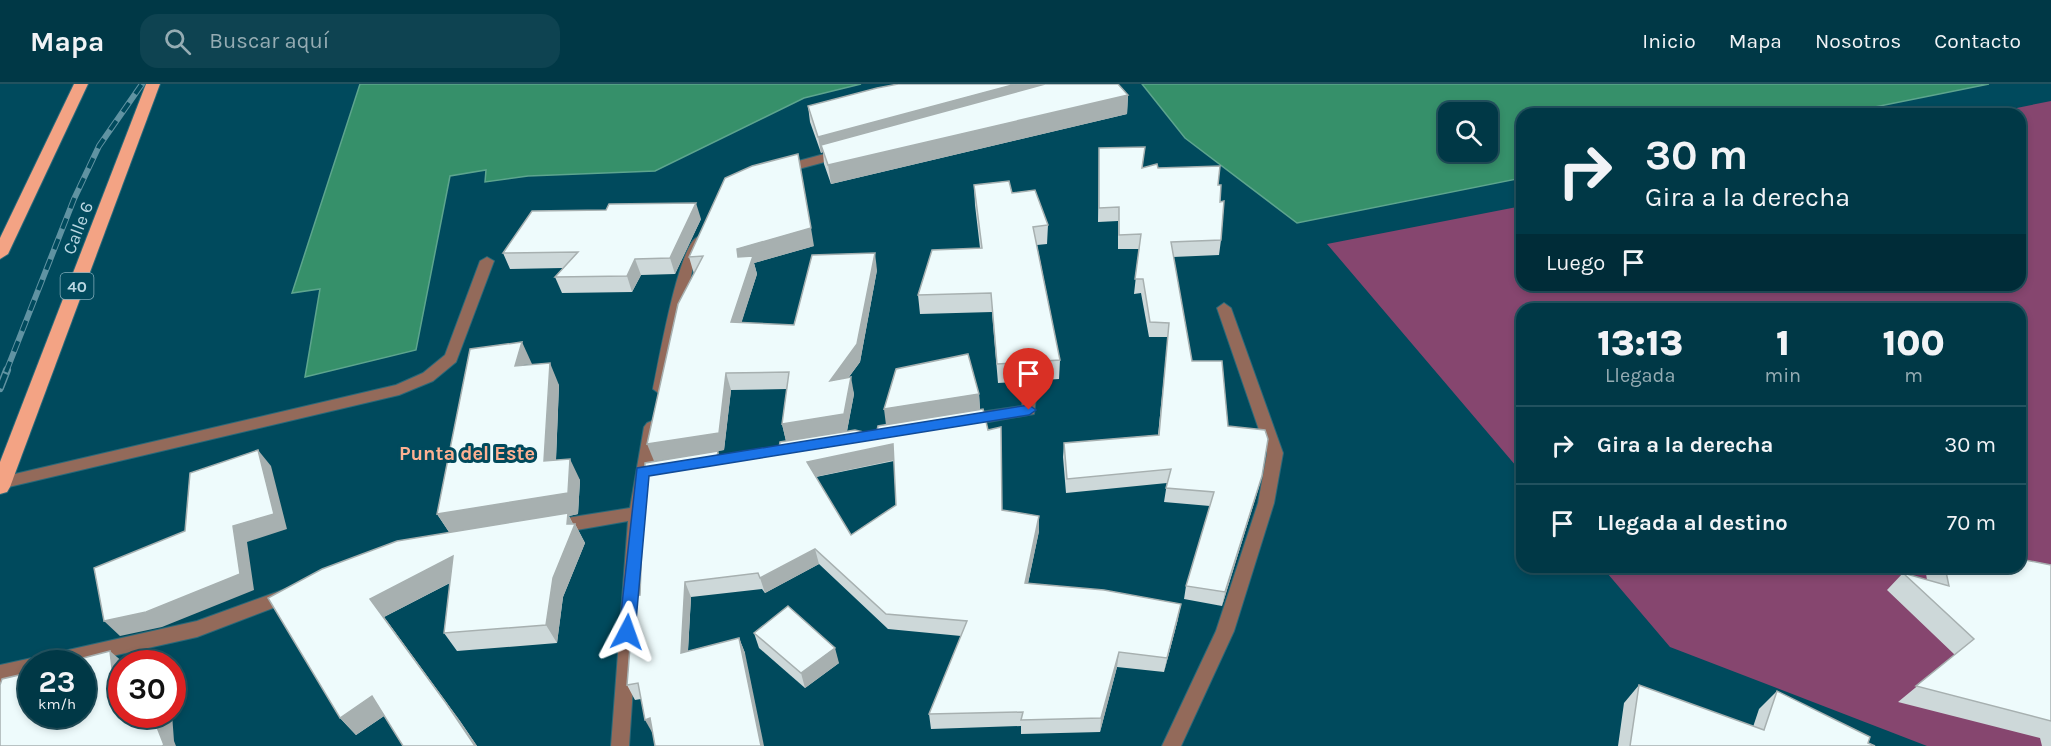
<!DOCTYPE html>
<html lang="es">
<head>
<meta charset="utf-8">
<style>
	:root { --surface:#003846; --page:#0e4351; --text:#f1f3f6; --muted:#95acb3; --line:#22525f }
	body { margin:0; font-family:Karla,sans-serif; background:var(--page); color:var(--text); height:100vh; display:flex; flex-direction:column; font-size:22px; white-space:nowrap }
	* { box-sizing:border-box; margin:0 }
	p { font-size:20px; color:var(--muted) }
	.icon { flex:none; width:33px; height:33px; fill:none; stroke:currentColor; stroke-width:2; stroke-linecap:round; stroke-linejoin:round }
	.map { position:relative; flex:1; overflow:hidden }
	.details { position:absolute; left:1516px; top:219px; width:510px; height:270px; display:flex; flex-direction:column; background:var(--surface); border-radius:18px; box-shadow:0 3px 9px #0003,0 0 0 2px var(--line) }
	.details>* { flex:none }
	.guide { position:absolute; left:1516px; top:24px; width:510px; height:183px; border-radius:18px; box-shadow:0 3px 9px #0003,0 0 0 2px var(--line); background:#003846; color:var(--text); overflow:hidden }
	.fabs { position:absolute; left:1438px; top:18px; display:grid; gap:12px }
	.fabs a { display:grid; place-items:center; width:60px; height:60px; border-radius:12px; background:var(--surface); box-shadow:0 3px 9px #0003,0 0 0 2px var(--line); font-size:30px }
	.speed { position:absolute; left:18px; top:566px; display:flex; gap:12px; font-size:30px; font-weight:700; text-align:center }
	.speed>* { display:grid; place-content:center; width:78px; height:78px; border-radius:50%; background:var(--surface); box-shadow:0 3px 9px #0003,0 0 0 2px var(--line); line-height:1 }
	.speed small { font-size:15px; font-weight:400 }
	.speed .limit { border:9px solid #d22; background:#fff; color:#111 }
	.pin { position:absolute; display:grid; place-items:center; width:51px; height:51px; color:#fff; margin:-62px -26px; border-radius:50% 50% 50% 0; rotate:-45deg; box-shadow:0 0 6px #0007 }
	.pin .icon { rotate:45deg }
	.me { position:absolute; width:66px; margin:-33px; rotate:4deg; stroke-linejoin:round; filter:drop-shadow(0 0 4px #0008) }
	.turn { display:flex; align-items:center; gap:21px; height:126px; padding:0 30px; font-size:27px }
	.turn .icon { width:78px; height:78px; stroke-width:2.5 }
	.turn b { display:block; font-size:42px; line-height:51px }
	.then { display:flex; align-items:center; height:57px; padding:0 30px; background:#0003; gap:12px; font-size:22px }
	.eta { display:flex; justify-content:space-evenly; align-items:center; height:102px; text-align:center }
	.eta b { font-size:36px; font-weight:800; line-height:42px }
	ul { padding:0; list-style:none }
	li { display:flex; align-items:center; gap:18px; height:78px; padding:0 30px; border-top:2px solid var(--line) }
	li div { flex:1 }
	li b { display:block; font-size:22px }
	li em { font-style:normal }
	header { display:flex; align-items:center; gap:36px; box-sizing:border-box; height:84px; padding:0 30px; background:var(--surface); border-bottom:2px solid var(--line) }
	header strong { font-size:28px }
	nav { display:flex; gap:33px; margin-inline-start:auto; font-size:21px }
	.search { width:420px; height:54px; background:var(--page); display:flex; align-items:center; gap:15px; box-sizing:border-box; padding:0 21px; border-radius:18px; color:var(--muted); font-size:22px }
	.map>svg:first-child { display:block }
	.green { fill:#86466f }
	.water { fill:#36906a; stroke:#5da58e; stroke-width:1.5; fill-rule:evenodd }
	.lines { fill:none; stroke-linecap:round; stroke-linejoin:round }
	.minor-casing { stroke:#29697a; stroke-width:2 }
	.highway-casing { stroke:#29697a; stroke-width:2 }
	.minor { fill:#936a5a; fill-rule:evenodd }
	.highway { fill:#f3a384; fill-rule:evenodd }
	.rail-far1-casing { stroke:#6093a2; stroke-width:6 }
	.rail-casing { stroke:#6093a2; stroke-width:8 }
	.rail-far1 { stroke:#004a5d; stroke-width:4; stroke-dasharray:11; stroke-linecap:butt }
	.rail { stroke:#004a5d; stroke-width:5; stroke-dasharray:15; stroke-linecap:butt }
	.wall { fill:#cdd8d9; fill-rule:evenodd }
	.shaded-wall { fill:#a7b0b0 }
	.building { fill:#eefbfc; stroke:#a7b0b0; stroke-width:1.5; fill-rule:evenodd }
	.route { fill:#1a73e8; stroke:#114b97; stroke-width:1.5 }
	.labels { text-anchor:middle; stroke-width:6; stroke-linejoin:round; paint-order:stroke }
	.shield { fill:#004a5d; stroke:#82adba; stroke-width:1.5 }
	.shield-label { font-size:16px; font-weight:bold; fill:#b9d7e2 }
	.street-label { font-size:18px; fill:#b9d7e2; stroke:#004a5d }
	.neighbourhood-label { font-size:20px; font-weight:bold; fill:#feb192; stroke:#004a5d }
</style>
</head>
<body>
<header>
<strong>Mapa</strong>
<div class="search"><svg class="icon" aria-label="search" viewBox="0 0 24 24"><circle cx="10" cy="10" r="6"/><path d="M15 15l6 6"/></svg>Buscar aquí</div>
<nav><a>Inicio</a><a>Mapa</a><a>Nosotros</a><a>Contacto</a></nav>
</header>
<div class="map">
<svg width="2051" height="662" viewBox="0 0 2051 662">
	<rect width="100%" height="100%" fill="#004a5d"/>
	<polygon class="green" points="2051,17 2051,662 1927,662 1670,563 1602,483 2020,483 2020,225 1522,225 1522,389 1327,160 1522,122 1522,201 2020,201 2020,30 1987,30"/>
	<g class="water">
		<polygon points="360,0 861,0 804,14 655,87 528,92 485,98 486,86 450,92 416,266 305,293 320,205 292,209"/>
		<path d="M1142 0H1989L1840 30H1522V94L1297 139 1185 54ZM1449 28H1488V68H1449Z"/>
	</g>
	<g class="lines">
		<g class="minor-casing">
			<g id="minor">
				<polygon points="843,65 847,66 847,72 780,90 774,86 776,83"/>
				<path d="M698 153 704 157 693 183 667 305 660 310 653 305C658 282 679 158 698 153Z"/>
				<polygon points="487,173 494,177 456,278 433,297 399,311 0,405 0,393 2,393 396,301 423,289 445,271 480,177"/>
				<polygon points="1224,219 1231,224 1283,369 1274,419 1234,547 1181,662 1162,662 1216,547 1258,419 1267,369 1217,224"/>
				<polygon points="1030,300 1037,305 1034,330 966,342 961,340 958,336 961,332 966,330 1022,322 1023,305"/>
				<polygon points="652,337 657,339 660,343 645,429 629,662 611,662 628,437 554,450 548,448 546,443 548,438 554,436 630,424 644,343 647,339"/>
				<polygon points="288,504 294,506 297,511 294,516 197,553 81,579 32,579 32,590 17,593 7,626 0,628 0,581 32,574 38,576 46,571 197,537"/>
			</g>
		</g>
		<g class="highway-casing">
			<g id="highway">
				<polygon points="74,0 88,0 8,170 0,175 0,154"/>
				<polygon points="146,0 160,0 10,403 7,408 0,410 0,378"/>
			</g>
		</g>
		<use href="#minor" class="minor"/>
		<use href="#highway" class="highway"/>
		<g class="rail-far1-casing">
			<polyline id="rail-far1" points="6,288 74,115 99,62 142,0"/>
		</g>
		<g class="rail-casing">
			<polyline id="rail" points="0,304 7,286"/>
		</g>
		<use href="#rail-far1" class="rail-far1"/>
		<use href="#rail" class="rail"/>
	</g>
	<g class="wall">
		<polygon points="1128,11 1127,30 831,100 824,80 823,68 821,69 810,38 808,22"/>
		<polygon points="1099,64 1143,84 1158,84 1218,101 1220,118 1221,156 1219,171 1173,173 1192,277 1228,342 1262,392 1258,406 1222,522 1184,515 1186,502 1210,422 1164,418 1167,399 1066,409 1063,373 1064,359 1158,351 1168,253 1149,253 1141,209 1134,210 1139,165 1118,165 1118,137 1098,138"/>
		<polygon points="974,101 1012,109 1048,141 1047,160 1037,161 1060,276 1059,295 998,299 992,228 920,230 918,211 980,164 975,121"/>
		<polygon points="701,135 675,190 641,191 632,208 562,209 555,193 563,184 510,185 503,169"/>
		<path d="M814 162 754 179 757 190 741 239 794 241 877 186 860 278 849 293 854 310 847 347 876 351 886 341 979 310 980 326 1002 426 1039 432V447L1028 499 1178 535 1164 588 1117 583 1100 648 1021 650V642L931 645 929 630 961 552 888 545 819 480 765 509 762 505 691 513 688 567 739 554 745 569 653 650 641 615 635 616 627 601 640 511 718 367 719 372 779 364 786 357 782 340 787 305 731 306 724 366 654 377 694 190 689 173ZM894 377 896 421 851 451 816 393Z"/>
		<polygon points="532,280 559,301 556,376 580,396 578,430 569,432 573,440 575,440 585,459 563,513 557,559 457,567 444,549 450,499 384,533 460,637 477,662 403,662 384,632 356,651 340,634 268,514 449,448 437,430"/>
		<polygon points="2051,481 2051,662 2042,662 2040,654 1898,618 1955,571 1887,506 1903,489 1927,496 1925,483 2020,483"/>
		<polygon points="754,549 839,579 805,604 759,564"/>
		<polygon points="1639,601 1753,643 1759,625 1777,607 1875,662 1618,662 1624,619"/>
	</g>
	<g class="shaded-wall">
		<polygon points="1016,0 1074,0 821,61 823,68 821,69 818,53"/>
		<polygon points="1128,11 1127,30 831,100 828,81"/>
		<polygon points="696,119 701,135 675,190 670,174"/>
		<polygon points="811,144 814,162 754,179 757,190 736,256 731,238 738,173 737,165"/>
		<polygon points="875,169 877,186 860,278 833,314 830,297"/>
		<polygon points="635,175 641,191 632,208 627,192"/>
		<polygon points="522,258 532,280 515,282"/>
		<polygon points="550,279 559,301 555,398 544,377"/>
		<polygon points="726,289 731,306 724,366 654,377 647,360"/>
		<polygon points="851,293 854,310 847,347 786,357 782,340"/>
		<polygon points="979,310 980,326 886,341 884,325"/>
		<polygon points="893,360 895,376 810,394 807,378"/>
		<polygon points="258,366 271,382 287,445 247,458 254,506 162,543 120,552 104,537 233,442"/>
		<polygon points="570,375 580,396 578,430 569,432 574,442 575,440 585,459 563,513 557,559 546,541 451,451 437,430"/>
		<polygon points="1262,392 1258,406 1222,522 1225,508"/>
		<polygon points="1039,432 1039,447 1025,514 1025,499"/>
		<polygon points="815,465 819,480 765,509 760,494"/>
		<polygon points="453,472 465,491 384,533 460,637 477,662 475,662 370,515"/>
		<polygon points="685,498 691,513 687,583 681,569"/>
		<polygon points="1181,520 1178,535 1164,588 1167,574"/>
		<polygon points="739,554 745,569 764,662 761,662"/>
		<polygon points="835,564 839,579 805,604 801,589"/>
		<polygon points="110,567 124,579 122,579 122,608 114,602"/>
		<polygon points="1119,568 1117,583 1100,648 1101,634"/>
		<polygon points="372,612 387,630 356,651 340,634"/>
		<polygon points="156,630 172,630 174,657 176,662 162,662 157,643"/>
		<polygon points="650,634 653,650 645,636"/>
	</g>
	<g class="building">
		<polygon points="898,0 1016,0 818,53 808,22 877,4"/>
		<polygon points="1045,0 1118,0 1128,11 828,81 821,61"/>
		<polygon points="1145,63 1142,84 1157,80 1158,84 1220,82 1218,101 1221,101 1220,118 1224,117 1221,156 1171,158 1192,277 1222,277 1228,342 1265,346 1268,355 1262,392 1225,508 1186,502 1214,408 1166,404 1171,385 1067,395 1064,359 1159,351 1169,239 1150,238 1143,195 1135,195 1141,150 1119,151 1119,123 1099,124 1099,64"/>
		<polygon points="798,70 811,144 737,165 738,173 753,172 731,238 794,241 812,171 875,169 857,260 830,297 851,293 844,330 782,340 789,288 726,289 719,349 647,360 678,220 703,172 689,173 725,94 752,82"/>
		<polygon points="1009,97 1012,109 1035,106 1048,141 1033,143 1060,276 997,280 991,209 918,211 932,166 982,164 974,101"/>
		<polygon points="696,119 670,174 635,175 627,192 555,193 578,168 503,169 532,127 606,126 609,120"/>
		<polygon points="522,258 515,282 550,279 544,377 570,375 568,409 437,430 470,265"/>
		<polygon points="968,270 979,310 884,325 896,285"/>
		<path d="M983 325 988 346 1001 343 1002 426 1039 432 1025 499 1104 506 1181 520 1167 574 1119 568 1101 634 1021 636 1023 628 929 630 967 537 886 530 815 465 760 494 758 489 685 498 681 569 739 554 761 662H655L650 634 645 636 638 599 627 601 634 512 640 511 645 379 718 367 717 373 779 364 780 358 855 346 876 351 878 342ZM893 360 896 421 851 451 807 378Z"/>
		<polygon points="258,366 274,430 233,442 240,490 146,528 104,537 94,484 185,447 190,389"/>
		<polygon points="568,429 567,440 575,440 553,494 546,541 444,549 453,472 370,515 446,619 475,662 403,662 372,612 340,634 268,514 322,485 397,457"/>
		<polygon points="2020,475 2051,481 2051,637 1916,602 1974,555 1903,489 1949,502 1945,483 2020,483"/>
		<polygon points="788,522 835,564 801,589 754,549"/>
		<polygon points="110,567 114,602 122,600 122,630 156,630 157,643 164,661 162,662 0,662 0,601 2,595 32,588 32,630 82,630 82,579 64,579"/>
		<polygon points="1639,601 1764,646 1777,607 1870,653 1868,659 1875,662 1630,662"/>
	</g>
	<polygon class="route" points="1029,321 1036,326 1029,331 649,392 635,548 633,553 627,555 622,553 619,548 637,384"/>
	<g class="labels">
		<rect class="shield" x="60.5" y="189" width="33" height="26" rx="4.5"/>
		<g class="shield-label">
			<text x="77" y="208">40</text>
		</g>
		<g class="street-label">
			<text transform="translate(78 144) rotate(-69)" y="6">Calle 6</text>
		</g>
		<g class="neighbourhood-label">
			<text x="467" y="376">Punta del Este</text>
		</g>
	</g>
</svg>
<div class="fabs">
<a><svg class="icon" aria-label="search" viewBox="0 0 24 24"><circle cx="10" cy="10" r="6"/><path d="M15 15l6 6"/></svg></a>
</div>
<div class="speed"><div>23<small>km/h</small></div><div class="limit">30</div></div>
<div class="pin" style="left:1029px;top:326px;background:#d93025"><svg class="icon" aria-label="arrive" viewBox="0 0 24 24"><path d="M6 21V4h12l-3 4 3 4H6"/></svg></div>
<svg class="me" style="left:627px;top:548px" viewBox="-20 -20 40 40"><path d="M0-17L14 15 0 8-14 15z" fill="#1a73e8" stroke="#fff" stroke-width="4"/></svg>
<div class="guide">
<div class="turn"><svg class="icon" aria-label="right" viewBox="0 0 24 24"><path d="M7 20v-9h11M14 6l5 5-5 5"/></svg><div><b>30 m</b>Gira a la derecha</div></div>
<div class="then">Luego<svg class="icon" aria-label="arrive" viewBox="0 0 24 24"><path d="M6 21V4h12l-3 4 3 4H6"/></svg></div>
</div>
<section class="details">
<div class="eta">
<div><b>13:13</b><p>Llegada</p></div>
<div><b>1</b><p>min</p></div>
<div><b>100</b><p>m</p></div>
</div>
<ul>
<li><svg class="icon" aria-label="right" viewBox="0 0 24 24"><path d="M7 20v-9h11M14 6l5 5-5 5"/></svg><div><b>Gira a la derecha</b></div><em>30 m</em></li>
<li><svg class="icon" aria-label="arrive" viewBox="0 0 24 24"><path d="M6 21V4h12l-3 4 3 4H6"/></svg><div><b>Llegada al destino</b></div><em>70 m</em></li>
</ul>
</section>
</div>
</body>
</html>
